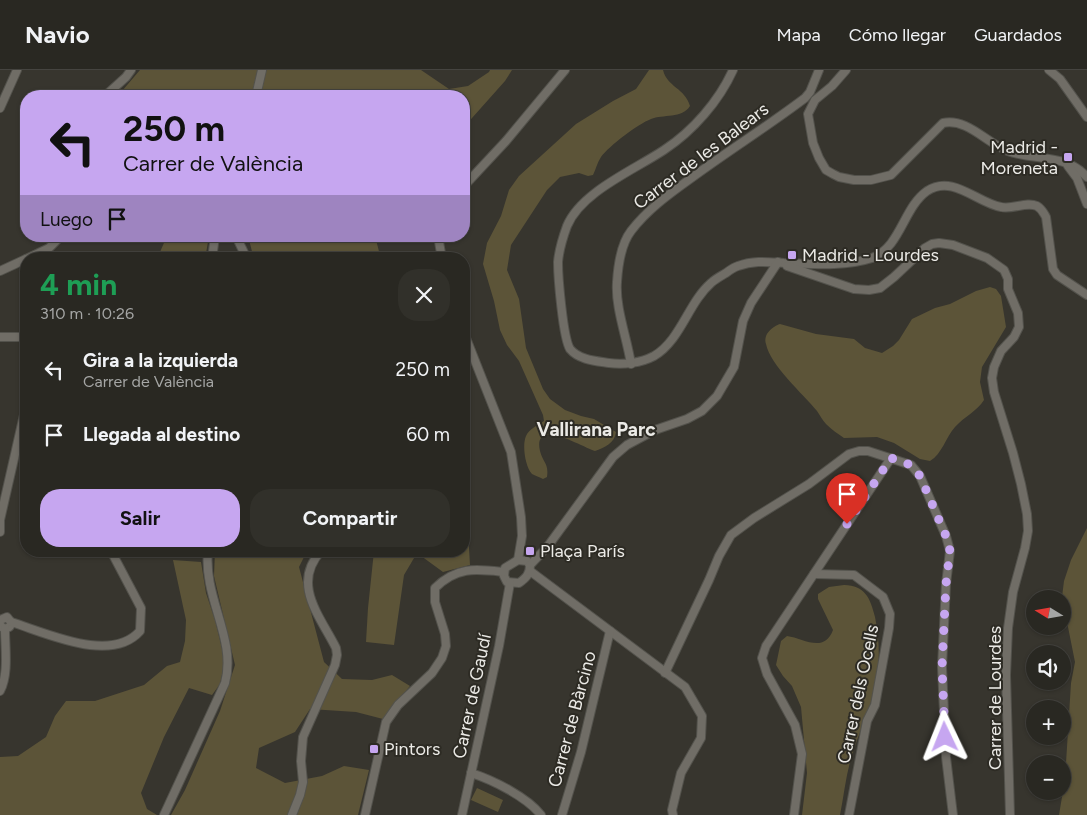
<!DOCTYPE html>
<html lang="es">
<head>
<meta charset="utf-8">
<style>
	:root { --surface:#292822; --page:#31302a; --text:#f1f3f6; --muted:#a5a6a5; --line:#454440; --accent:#c6a6f0 }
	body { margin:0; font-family:Figtree,sans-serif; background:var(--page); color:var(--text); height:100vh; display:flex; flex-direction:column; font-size:19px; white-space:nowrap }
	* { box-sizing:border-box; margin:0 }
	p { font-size:16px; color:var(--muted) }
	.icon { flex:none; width:28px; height:28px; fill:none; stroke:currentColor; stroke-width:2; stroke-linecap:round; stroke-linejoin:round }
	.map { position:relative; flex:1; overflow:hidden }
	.side { position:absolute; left:20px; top:182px; width:450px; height:305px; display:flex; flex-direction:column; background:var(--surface); border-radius:20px; box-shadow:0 1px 4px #0004,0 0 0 1px var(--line) }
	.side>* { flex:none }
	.guide { position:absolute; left:20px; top:20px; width:450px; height:152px; border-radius:20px; box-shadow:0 1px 4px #0004,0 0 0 1px var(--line); background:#c6a6f0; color:#111; overflow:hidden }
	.needle { width:32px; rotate:281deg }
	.buttons { position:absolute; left:1026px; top:520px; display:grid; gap:10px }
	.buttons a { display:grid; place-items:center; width:45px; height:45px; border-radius:50%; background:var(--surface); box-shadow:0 1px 4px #0004,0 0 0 1px var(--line); font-size:25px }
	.pin { position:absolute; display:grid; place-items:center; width:42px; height:42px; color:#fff; margin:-51px -21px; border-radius:50% 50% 50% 0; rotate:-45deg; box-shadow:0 0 5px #0007 }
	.pin .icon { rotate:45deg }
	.me { position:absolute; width:55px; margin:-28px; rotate:358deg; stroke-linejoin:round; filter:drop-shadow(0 0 4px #0008) }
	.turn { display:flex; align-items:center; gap:18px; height:105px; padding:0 20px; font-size:22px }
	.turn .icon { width:65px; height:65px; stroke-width:2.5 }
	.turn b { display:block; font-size:35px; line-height:42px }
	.then { display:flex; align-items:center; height:48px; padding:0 20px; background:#0003; gap:10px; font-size:19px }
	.round { display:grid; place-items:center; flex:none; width:52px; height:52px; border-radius:20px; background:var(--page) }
	.head { display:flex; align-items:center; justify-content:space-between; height:85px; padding:0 20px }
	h1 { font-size:30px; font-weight:700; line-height:38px; color:#1e9e55 }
	.primary-button { display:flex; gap:10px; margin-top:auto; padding:10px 20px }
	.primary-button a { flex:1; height:58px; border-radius:20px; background:var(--accent); color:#111; font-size:20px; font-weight:700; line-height:58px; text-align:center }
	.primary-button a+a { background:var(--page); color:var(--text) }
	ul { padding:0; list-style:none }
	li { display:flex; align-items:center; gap:15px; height:65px; padding:0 20px }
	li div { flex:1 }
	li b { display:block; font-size:19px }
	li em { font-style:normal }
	header { display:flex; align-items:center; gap:30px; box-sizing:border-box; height:70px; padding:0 25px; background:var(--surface); border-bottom:1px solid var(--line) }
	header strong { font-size:24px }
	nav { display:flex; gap:28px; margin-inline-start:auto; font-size:18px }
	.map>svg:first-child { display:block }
	.green { fill:#5c5438 }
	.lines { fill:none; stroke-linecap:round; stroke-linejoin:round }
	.street-casing { stroke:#53524c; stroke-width:10 }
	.street { stroke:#706d66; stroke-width:8 }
	.route { stroke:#c6a6f0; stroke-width:9; stroke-dasharray:0 16.2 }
	.poi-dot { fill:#c6a6f0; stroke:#2d2b24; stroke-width:2 }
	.labels { text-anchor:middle; stroke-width:4; stroke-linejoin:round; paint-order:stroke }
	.poi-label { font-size:18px; fill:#ebeae6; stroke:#2d2b24; text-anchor:start }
	.street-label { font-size:18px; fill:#ebeae6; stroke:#2d2b24 }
	.neighbourhood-label { font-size:19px; font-weight:bold; fill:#ebeae6; stroke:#2d2b24 }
</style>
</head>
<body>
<header>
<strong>Navio</strong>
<nav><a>Mapa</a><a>Cómo llegar</a><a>Guardados</a></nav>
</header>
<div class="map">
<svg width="1087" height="745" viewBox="0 0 1087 745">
	<rect width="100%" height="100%" fill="#37352e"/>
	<g class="green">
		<polygon points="140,0 421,0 449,19 468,16 489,2 490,0 512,0 505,11 464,57 464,26 133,26 122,21"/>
		<path d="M649 0H663C667 17 685 18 690 36 682 49 663 44 651 49 638 54 609 76 601 87 597 93 596 99 593 105L588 106 579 103 560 107 547 120 511 175 507 200 519 229 526 278 543 319 550 329 565 340 581 346 594 349 616 362C615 373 604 378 595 381 584 378 532 346 540 381 543 393 549 393 547 407L543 409C540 407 535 406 532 404 525 396 522 375 526 366 529 359 538 355 544 351L543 345 519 291 507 275 500 260 494 231 483 194 487 173 501 146 509 120 519 106 576 54 613 31 636 19Z"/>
		<polygon points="167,166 209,166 205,189 157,189"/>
		<polygon points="248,166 375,166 381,189 254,189"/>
		<path d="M990 217 996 219 1001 226 1006 257 982 297 980 312 984 330C977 341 964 347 955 357 946 367 942 384 930 391L920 389 894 373 877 367 844 368C838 364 831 359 826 354 822 350 820 345 817 341 803 324 770 295 766 274 763 264 772 257 780 254L816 264 854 269 865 278 882 283 893 276 899 270 912 249 935 238 950 234 976 221Z"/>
		<polygon points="464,425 466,427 470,495 443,502 417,483 404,505 394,575 366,572 368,538 374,481 464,481"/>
		<polygon points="1087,458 1087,745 1059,745 1065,709 1071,613 1075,592 1062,527 1064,511 1071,490"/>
		<polygon points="215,481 307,481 299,497 324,592 342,609 372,610 392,605 410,616 383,649 356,642 310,639 295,662 259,678 256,698 285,713 322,706 344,696 369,700 358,745 171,745 185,720 220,641 235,595 214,506"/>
		<polygon points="173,490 201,492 206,523 215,550 225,591 220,614 212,625 189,618 164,667 141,723 147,739 157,745 0,745 0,687 18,686 46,667 55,646 66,631 95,631 144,615 167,596 180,592 185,571 186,550"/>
		<path d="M844 515C865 516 870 527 875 547 881 576 880 606 871 634 865 651 857 668 852 685 846 704 844 725 840 745H802L807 703 801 637 792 616 783 606 776 595 781 571 787 566C803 568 824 584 833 560L818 529V524L829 517Z"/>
		<polygon points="477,718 503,730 498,742 471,730"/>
	</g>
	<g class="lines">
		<g class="street-casing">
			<g id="street">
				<path d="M733 0C719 31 693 61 664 80 634 100 581 122 567 156 563 167 559 180 558 192 558 207 563 268 570 279 579 290 596 291 609 293 623 295 641 293 654 286 681 270 688 233 711 213 715 209 721 206 726 203 730 200 734 197 738 196 754 190 768 192 784 193 812 194 844 197 872 188 901 177 903 138 927 121 953 104 977 133 1001 137 1013 140 1026 131 1037 136 1042 139 1043 142 1046 147L1053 199 1057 205 1087 225"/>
				<path d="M846 0 832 16 815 30 808 44 813 73 819 88 826 100 833 104 839 107 854 110H871L891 105 943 53C968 48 986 73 1008 81 1035 91 1065 83 1087 107"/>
				<polyline points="1049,0 1060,9 1087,47"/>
				<polyline points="105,26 126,7 131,0"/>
				<polyline points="256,26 262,0"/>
				<polyline points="0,38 17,0"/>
				<polyline points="1068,96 1077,108 1087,134"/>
				<polyline points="464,116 506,71 565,0"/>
				<polyline points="236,166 247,189"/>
				<polyline points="438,166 442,189"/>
				<polyline points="26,189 49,178 61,166"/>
				<polyline points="212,189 215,166"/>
				<polyline points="787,196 854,219 869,220 880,218 894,207 925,178 932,174 939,173 953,175 987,188 1004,200 1008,209 1008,219 1018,243 1019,257 1014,267 1001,281 994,297 992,308 994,322 1013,383 1021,414 1027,444 1028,461 1025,478 1013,522 1008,558 1006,605 1010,745"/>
				<polyline points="0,201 26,189"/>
				<polyline points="464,263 511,382 521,447 522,466 518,490"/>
				<polyline points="0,267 26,267"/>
				<path d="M631 294C627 268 615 237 617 212 618 196 621 174 631 161 647 140 669 124 690 109 728 81 768 56 805 28L810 22 819 0"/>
				<polyline points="0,462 0,450 26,336"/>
				<path d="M518 490 527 491 530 495C530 504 526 508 519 513L507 512 504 506 505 498Z"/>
				<polyline points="530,495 548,476 613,387 627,375 655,360 687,349 702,341 717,326 734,297 743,251 751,233 778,192"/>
				<polyline points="530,501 685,617 702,646 701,668 681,703 672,740 673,745"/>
				<polyline points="814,504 854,505 883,527 890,544 889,558 875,635 867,651 849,745"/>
				<path d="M0 550 7 547 11 552C11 557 8 559 3 558L0 555"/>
				<path d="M11 552C47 563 111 594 140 561L141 538 111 481"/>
				<polyline points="665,603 709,510 719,486 731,465 754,448 809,414 849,384 859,381 868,381 911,395 920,406 946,466 950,481 946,514 942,597 946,687 953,745"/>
				<path d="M0 621C9 604 5 578 5 559"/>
				<path d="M471 703C493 710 527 727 541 745"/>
				<path d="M164 745 225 613C237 569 203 528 208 481"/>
				<path d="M292 745 300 725 303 712 301 691 303 667 335 595 337 585 336 578C320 546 291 514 321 481"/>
				<path d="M365 745 386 652 398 635 432 603 442 588 446 576 445 564 435 532V518C457 496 476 499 504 502"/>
				<polyline points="462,745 499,576 510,513"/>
				<polyline points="562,745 581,682 610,561"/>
				<polyline points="794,745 802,684 795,655 767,604 762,588 766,576 891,388"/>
			</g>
		</g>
		<use href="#street" class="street"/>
	</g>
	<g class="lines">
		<polyline class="route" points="847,454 891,388 911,395 920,406 946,466 950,481 946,514 942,597 945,667"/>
	</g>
	<g class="poi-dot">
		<rect x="1063" y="82" width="10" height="10" rx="2.5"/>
		<rect x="787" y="180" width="10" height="10" rx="2.5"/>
		<rect x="525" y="476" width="10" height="10" rx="2.5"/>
		<rect x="369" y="674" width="10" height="10" rx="2.5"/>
	</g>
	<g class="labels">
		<g class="poi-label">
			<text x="1058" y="83" text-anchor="end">Madrid -<tspan x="1058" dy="21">Moreneta</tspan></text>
			<text x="802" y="191">Madrid - Lourdes</text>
			<text x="540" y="487">Plaça París</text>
			<text x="384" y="685">Pintors</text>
		</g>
		<g class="street-label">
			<text transform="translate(701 86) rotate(-37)" y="6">Carrer de les Balears</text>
			<text transform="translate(858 624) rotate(-78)" y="6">Carrer dels Ocells</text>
			<text transform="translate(472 626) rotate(-78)" y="6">Carrer de Gaudí</text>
			<text transform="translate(995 628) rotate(-90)" y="6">Carrer de Lourdes</text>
			<text transform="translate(572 649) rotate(-75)" y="6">Carrer de Bàrcino</text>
		</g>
		<g class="neighbourhood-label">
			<text x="596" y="366">Vallirana Parc</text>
		</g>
	</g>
</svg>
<div class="buttons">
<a><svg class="needle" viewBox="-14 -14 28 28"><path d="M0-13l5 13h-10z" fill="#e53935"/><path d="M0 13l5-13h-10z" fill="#a5a6a5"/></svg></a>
<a><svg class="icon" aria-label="sound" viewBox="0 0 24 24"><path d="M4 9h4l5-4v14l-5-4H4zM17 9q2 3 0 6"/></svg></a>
<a>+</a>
<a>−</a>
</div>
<div class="pin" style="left:847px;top:454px;background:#d93025"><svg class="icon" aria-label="arrive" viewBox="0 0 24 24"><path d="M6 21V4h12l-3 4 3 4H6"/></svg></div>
<svg class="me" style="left:945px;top:667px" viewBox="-20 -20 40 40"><path d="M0-17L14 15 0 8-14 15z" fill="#c6a6f0" stroke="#fff" stroke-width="4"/></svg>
<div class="guide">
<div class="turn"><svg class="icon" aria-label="left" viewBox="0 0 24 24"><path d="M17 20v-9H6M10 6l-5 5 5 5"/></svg><div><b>250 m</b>Carrer de València</div></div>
<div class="then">Luego<svg class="icon" aria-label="arrive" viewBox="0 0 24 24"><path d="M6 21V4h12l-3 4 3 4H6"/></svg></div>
</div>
<section class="side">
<div class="head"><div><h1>4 min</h1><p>310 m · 10:26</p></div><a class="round"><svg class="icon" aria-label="close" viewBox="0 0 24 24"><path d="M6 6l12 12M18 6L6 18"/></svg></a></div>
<ul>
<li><svg class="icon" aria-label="left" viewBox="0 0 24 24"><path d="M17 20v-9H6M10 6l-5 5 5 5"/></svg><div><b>Gira a la izquierda</b><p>Carrer de València</p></div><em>250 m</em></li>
<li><svg class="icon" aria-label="arrive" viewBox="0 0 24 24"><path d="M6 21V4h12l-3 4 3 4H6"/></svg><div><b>Llegada al destino</b></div><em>60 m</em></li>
</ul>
<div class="primary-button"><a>Salir</a><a>Compartir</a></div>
</section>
</div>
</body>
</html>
